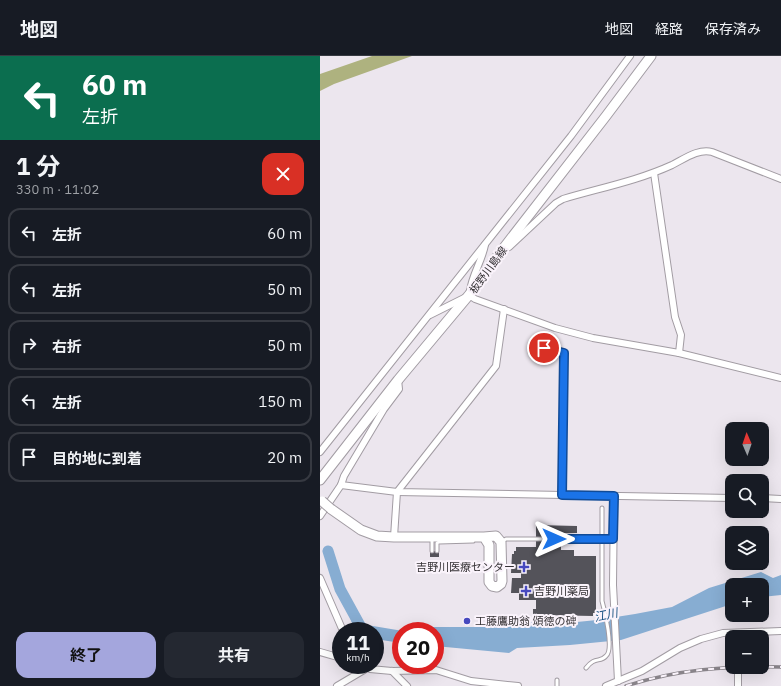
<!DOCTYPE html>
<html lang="ja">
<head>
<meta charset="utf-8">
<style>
	:root { --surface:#171b24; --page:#242831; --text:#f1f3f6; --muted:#9ea1a6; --line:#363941; --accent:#a4a6dd }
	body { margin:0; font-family:"IBM Plex Sans","Noto Sans JP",sans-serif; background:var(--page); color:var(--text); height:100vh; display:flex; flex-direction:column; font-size:15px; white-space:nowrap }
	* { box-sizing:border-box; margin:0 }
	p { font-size:13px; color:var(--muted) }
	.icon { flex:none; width:22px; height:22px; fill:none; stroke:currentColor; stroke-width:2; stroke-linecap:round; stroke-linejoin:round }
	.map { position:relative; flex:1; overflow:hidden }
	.sheet { display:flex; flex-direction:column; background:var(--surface); width:320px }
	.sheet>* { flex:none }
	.guide { background:#0b6e4f; color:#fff; overflow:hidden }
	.needle { width:26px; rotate:358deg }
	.controls { position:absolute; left:405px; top:366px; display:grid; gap:8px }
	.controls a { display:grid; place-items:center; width:44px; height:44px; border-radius:8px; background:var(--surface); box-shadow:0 4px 16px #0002; font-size:20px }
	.speed { position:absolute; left:12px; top:566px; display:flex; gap:8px; font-size:20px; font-weight:700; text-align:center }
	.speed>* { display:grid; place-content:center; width:52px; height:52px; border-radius:50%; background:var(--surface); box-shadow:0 4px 16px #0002; line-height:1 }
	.speed small { font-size:10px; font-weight:400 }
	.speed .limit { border:6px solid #d22; background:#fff; color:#111 }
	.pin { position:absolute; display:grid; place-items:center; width:34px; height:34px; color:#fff; margin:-17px; border:2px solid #fff; border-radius:50%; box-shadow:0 1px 4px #0007 }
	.me { position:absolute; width:44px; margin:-22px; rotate:90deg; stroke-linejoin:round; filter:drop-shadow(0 0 3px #0008) }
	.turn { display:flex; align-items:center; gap:14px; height:84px; padding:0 16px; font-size:18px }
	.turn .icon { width:52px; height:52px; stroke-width:2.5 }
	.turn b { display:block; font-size:28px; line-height:34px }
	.round { display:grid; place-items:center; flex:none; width:42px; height:42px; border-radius:12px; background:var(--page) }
	.headline { display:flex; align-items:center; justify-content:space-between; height:68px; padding:0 16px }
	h1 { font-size:24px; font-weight:700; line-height:30px }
	.cta { display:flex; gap:8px; margin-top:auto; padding:8px 16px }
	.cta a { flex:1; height:46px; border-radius:12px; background:var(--accent); color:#111; font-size:16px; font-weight:700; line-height:46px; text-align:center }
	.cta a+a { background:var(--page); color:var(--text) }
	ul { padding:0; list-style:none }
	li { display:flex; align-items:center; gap:12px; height:50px; margin:0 8px 6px; padding:0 8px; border:2px solid var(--line); border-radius:12px }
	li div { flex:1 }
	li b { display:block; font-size:15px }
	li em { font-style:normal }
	header { display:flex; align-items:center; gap:24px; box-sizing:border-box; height:56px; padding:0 20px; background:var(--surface); border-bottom:1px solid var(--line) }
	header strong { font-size:19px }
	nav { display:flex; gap:22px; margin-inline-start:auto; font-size:14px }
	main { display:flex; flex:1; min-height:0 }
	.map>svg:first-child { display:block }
	.forest { fill:#aeb27f }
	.water { fill:#87add2 }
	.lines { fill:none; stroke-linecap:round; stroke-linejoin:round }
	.river { stroke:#87add2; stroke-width:11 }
	.building { fill:#54535a }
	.lane-casing { stroke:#a29ca3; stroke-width:5 }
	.street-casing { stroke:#a29ca3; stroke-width:8 }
	.secondary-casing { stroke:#a29ca3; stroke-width:11 }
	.lane { stroke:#fff; stroke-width:3 }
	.street { stroke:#fff; stroke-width:6 }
	.secondary { stroke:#fff; stroke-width:9 }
	.rail-casing { stroke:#888389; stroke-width:3.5 }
	.rail { stroke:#faf3fb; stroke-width:2; stroke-dasharray:6; stroke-linecap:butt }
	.secondary-bridge-casing { stroke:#a29ca3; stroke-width:11; stroke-linecap:butt }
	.secondary-bridge { stroke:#fff; stroke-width:9 }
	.route-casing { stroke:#114b97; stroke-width:10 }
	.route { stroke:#1a73e8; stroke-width:7 }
	.poi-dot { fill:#4749be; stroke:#faf3fb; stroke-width:1.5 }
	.labels { text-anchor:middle; stroke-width:4; stroke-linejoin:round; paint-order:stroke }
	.street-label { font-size:11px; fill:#353235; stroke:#faf3fb }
	.poi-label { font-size:11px; fill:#353235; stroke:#faf3fb; text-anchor:start }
	.water-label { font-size:12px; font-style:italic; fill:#195181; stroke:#faf3fb }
</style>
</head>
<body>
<header>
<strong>地図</strong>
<nav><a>地図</a><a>経路</a><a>保存済み</a></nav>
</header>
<main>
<section class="sheet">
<div class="guide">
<div class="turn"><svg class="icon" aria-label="left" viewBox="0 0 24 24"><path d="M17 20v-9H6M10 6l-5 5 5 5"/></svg><div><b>60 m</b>左折</div></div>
</div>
<div class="headline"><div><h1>1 分</h1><p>330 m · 11:02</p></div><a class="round" style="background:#d93025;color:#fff"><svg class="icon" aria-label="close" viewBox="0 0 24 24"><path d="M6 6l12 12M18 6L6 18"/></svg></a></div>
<ul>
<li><svg class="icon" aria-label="left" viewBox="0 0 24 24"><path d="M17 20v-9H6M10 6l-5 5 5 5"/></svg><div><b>左折</b></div><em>60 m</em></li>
<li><svg class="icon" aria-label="left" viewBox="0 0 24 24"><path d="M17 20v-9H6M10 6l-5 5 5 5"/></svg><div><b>左折</b></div><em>50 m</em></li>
<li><svg class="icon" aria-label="right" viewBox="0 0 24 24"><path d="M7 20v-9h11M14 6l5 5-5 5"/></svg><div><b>右折</b></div><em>50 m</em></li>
<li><svg class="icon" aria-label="left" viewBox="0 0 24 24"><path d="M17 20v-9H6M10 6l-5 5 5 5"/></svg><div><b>左折</b></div><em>150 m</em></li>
<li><svg class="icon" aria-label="arrive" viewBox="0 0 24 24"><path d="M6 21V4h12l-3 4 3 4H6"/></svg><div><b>目的地に到着</b></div><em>20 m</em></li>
</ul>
<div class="cta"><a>終了</a><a>共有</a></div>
</section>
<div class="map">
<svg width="461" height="630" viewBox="0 0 461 630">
	<rect width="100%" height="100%" fill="#ece6ee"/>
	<polygon class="forest" points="52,0 92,0 14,28 0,35 0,18"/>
	<g class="water">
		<polygon points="441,516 453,522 461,519 461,539 442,541 442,529 412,529 412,548 301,584 250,589 197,592 189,597 115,590 115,575 105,575 107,571 184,571 210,566 227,569 277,564 315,558 352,551 389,532"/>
		<polygon points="28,541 39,561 47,569 83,575 81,575 81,587 55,583 55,575 37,575 34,572 23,543"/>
	</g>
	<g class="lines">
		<polyline class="river" points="8,495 20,533 43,575"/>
	</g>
	<g class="building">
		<polygon points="216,469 257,470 257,477 241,477 241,494 254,494 254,500 276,500 276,557 273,557 273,560 222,559 222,561 213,561 213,553 216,553 216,544 199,544 199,537 191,537 192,522 201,522 201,517 191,517 192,498 194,498 194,495 196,495 196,491 216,491"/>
		<rect x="110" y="495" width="9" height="6"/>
	</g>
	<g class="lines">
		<g class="lane-casing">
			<g id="lane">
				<polyline points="181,486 186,483 293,483"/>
				<polyline points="112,495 112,483"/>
				<polyline points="117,495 117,487 119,486 153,485"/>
				<path d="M266 612C275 600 280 607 286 600 294 594 285 555 282 545V452"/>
				<polyline points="237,624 237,630"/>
			</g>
		</g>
		<g class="street-casing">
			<g id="street">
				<polyline points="334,117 355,261 361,279 359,297"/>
				<path d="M185 193 189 191 236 147 243 143C280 132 317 125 352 109 364 103 379 92 392 96L461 123"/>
				<path d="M150 235C152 219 162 205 165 189"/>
				<polyline points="149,239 155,243 235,272 273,282 359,297 461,322"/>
				<polyline points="110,259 144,242"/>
				<polyline points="224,292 244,297 242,439"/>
				<polyline points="0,396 251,80 310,0"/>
				<polyline points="21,429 77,436 412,442"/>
				<polyline points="294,440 293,529 298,625"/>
				<polyline points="442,442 461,443"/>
				<polyline points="0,460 21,429 24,420 64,353 79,333 78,324"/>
				<polyline points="74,481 77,436 176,310 184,253"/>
				<polyline points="0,522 23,575"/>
				<polyline points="0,596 21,602"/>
				<polyline points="43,609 50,613 72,615 116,614 151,625 198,630"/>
				<polyline points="72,615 87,630"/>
				<polyline points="17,630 44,614 46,609"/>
				<polyline points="286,630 322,615 360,592 381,583 403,577 461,575"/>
				<polyline points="418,630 418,611"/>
			</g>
		</g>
		<g class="secondary-casing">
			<g id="secondary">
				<polyline points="0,424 78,324 149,239 182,194 286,60 331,0"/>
				<polyline points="11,453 41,474 57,480 74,481 164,481 176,480 181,486 182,525 181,528 177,531 172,530 169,526 169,489 164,481"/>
			</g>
		</g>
		<use href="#lane" class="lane"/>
		<use href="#street" class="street"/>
		<use href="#secondary" class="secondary"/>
		<g class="rail-casing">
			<path id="rail" d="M306 630C358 613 407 610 461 611"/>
		</g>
		<use href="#rail" class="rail"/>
		<g class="secondary-bridge-casing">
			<polyline id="secondary-bridge" points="2,445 11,453"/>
		</g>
		<use href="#secondary-bridge" class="secondary-bridge"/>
	</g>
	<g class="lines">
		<g class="route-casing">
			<polyline id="route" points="224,292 244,297 242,439 294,440 293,483 234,483"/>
		</g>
		<use href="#route" class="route"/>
	</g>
	<g class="poi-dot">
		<path d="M202 505h4v4h4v4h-4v4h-4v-4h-4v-4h4z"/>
		<path d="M204 529h4v4h4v4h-4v4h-4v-4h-4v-4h4z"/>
		<circle cx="147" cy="565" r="4"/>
	</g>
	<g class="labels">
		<g class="street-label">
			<text transform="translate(168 214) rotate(-54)" y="4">板野川島線</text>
		</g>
		<g class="poi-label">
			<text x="195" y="515" text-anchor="end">吉野川医療センター</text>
			<text x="214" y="539">吉野川薬局</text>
			<text x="155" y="569">工藤鷹助翁 頌徳の碑</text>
		</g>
		<g class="water-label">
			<text transform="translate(286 559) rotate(-12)" y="4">江川</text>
		</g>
	</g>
</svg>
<div class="controls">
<a><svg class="needle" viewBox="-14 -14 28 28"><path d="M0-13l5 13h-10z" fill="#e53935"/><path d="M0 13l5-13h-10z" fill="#9ea1a6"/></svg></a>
<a><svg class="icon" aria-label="search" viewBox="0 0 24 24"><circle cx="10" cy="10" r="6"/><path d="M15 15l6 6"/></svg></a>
<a><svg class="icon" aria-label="layers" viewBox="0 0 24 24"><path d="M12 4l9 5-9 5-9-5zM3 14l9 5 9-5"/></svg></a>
<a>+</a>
<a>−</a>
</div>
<div class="speed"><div>11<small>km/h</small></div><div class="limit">20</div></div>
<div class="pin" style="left:224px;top:292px;background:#d93025"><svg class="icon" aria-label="arrive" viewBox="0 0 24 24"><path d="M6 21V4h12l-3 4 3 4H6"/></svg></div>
<svg class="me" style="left:234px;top:483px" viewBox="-20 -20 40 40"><path d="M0-17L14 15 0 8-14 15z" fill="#1a73e8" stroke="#fff" stroke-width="4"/></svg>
</div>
</main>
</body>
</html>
